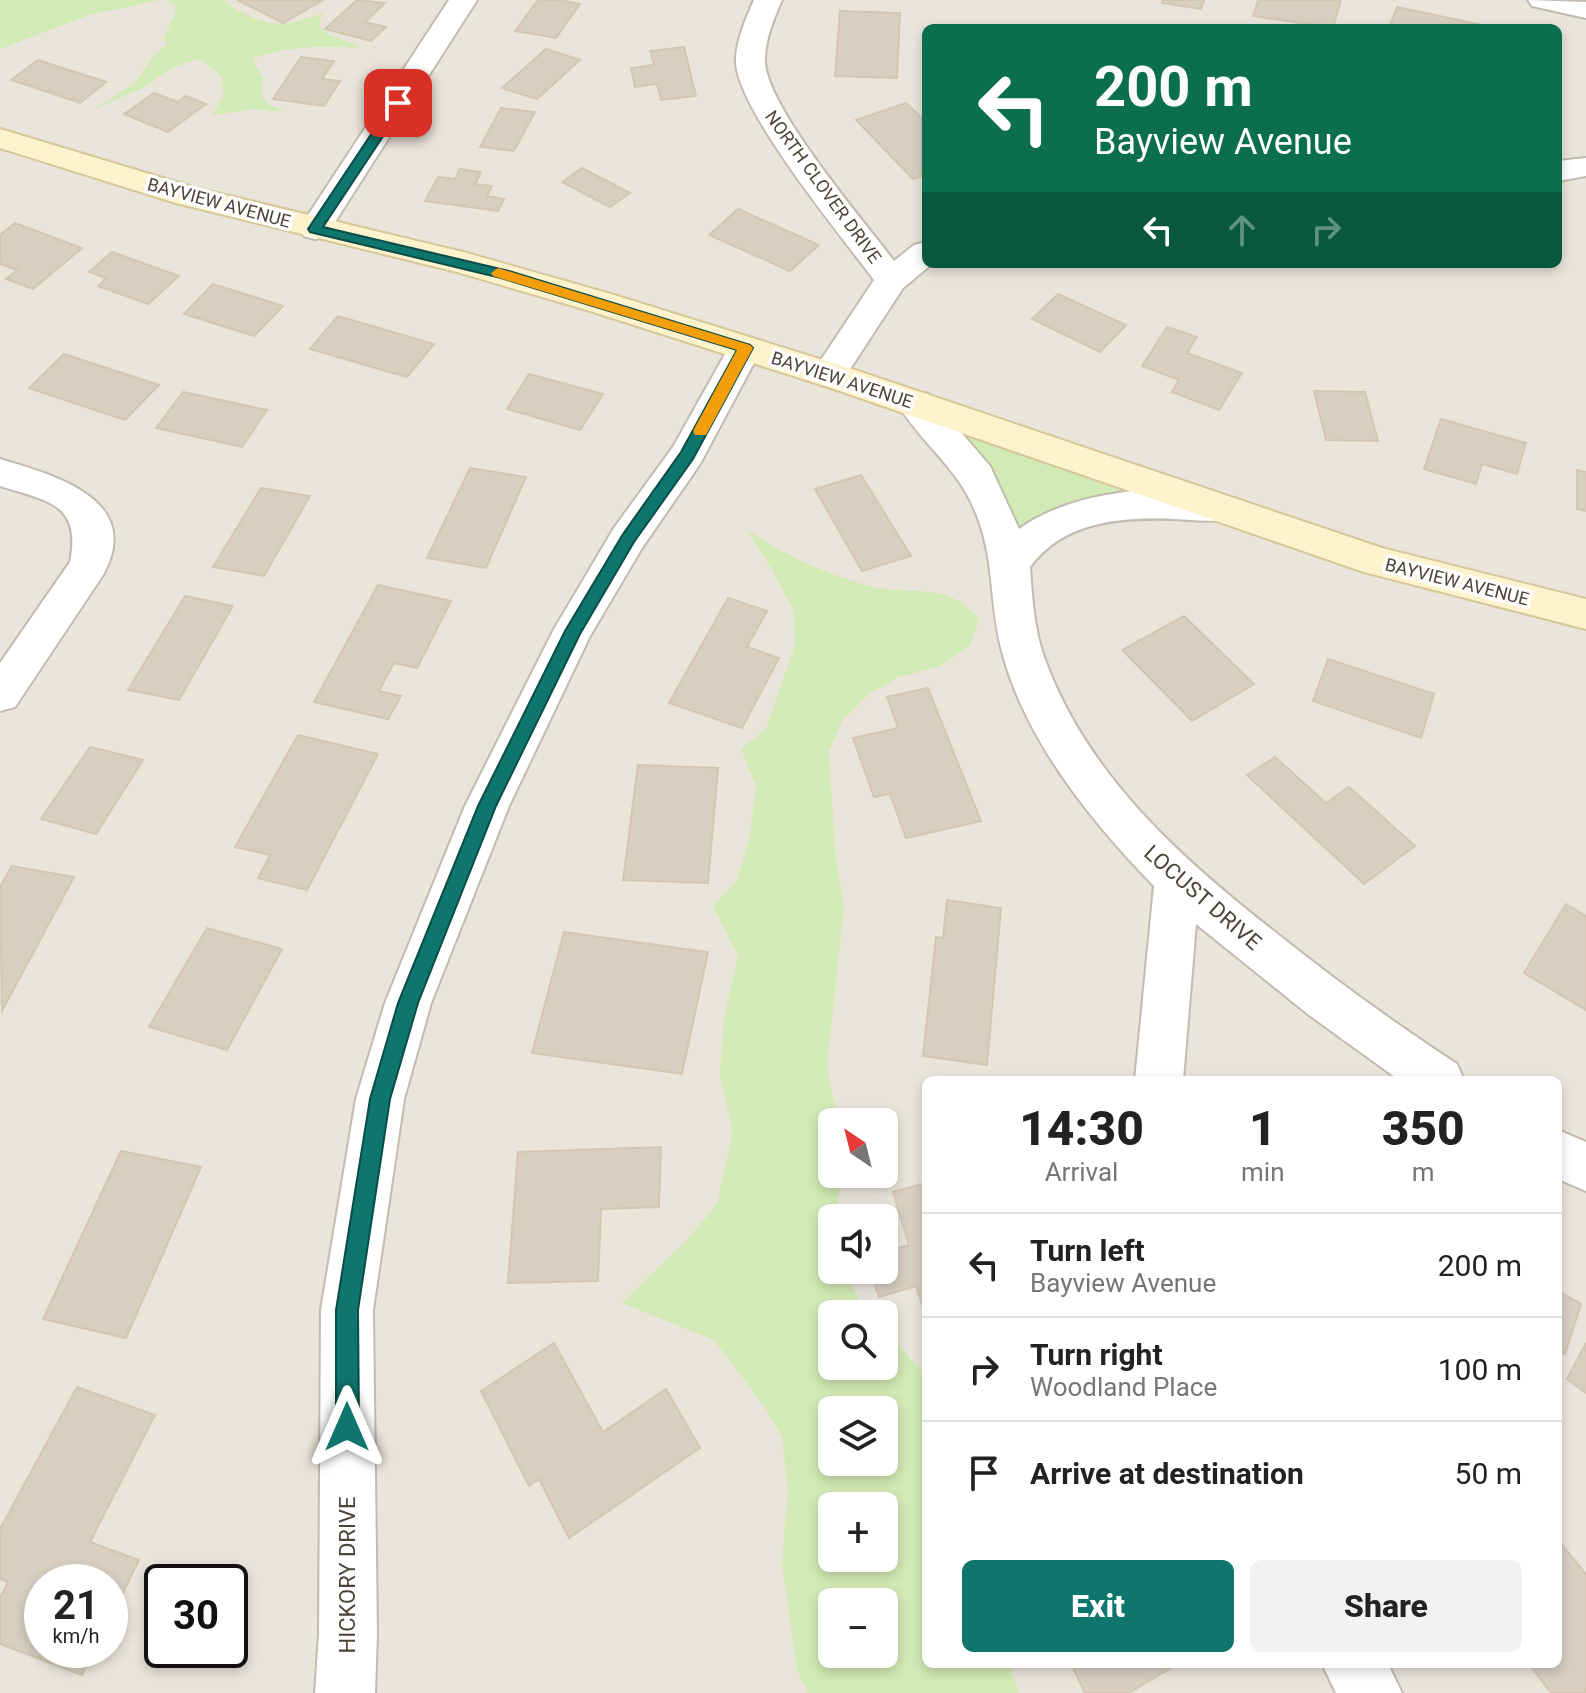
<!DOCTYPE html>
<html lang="en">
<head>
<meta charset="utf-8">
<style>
	:root { --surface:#fff; --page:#f2f2f2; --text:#222; --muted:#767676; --line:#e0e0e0; --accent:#0f766e }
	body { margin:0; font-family:Roboto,sans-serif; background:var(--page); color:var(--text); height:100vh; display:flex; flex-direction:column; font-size:30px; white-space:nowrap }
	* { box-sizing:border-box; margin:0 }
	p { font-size:26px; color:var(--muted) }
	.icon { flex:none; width:44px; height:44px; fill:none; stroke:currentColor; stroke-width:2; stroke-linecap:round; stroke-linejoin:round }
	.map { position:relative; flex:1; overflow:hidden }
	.details { position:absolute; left:922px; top:1076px; width:640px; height:592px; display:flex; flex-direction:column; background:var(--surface); border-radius:12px; box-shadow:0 4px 12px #0003 }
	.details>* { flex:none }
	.top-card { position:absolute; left:922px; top:24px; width:640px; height:244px; border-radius:12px; box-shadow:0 4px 12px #0003; background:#0b6e4f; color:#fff; overflow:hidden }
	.needle { width:52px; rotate:325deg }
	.controls { position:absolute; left:818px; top:1108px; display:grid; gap:16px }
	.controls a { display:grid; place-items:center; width:80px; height:80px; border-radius:12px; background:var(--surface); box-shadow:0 4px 12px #0003; font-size:40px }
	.speed { position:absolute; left:24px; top:1564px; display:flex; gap:16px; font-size:40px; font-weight:700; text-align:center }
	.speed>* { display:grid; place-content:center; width:104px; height:104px; border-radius:50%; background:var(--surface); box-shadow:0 4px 12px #0003; line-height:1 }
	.speed small { font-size:20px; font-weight:400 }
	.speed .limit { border:4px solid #111; border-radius:12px; background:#fff; color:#111 }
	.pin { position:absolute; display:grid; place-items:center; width:68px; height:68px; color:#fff; margin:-34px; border-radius:16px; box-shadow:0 4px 12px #0006 }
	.me { position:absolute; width:88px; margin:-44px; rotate:0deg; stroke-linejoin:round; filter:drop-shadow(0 0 6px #0008) }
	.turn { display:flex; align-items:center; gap:28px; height:168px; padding:0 40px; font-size:36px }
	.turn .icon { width:104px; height:104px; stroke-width:2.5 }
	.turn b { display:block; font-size:56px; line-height:68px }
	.lanes { display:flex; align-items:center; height:76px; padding:0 40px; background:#0003; justify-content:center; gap:40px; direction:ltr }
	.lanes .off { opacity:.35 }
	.eta { display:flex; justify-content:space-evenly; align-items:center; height:136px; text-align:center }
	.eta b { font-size:48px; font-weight:800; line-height:56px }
	.cta { display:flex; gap:16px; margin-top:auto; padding:16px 40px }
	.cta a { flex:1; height:92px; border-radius:12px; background:var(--accent); color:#fff; font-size:32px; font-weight:800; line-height:92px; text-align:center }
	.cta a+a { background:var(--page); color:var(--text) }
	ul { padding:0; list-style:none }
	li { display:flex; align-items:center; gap:24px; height:104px; padding:0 40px; border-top:2px solid var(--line) }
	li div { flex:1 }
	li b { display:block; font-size:30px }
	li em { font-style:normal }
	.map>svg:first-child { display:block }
	.residential { fill:#eae5da; fill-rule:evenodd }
	.green { fill:#d2eab5; fill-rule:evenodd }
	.building { fill:#d8cfc1; stroke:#d3c7b4; stroke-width:2 }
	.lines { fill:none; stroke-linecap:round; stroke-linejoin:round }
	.minor-casing { stroke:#c2bbae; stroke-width:4 }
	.secondary-casing { stroke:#d6c79b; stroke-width:4 }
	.minor { fill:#fff; fill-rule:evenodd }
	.secondary { fill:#fff3cd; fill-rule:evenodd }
	.route { fill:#0f766e; stroke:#0a4d48; stroke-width:2 }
	.slow { fill:#f59e0b }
	.labels { text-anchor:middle; stroke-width:7; stroke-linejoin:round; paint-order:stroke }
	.far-street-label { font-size:18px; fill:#4b4439; stroke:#fff }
	.street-label { font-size:22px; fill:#4b4439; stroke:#fff }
</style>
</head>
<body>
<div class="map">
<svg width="1586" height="1693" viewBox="0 0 1586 1693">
	<rect width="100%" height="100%" fill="#f6f3ec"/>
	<path class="residential" d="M113 0H1586V1693H0V47ZM926 28H1558V264H926ZM926 1080H1558V1664H926ZM832 1122H884V1174H832ZM832 1218H884V1270H832ZM832 1314H884V1366H832ZM832 1410H884V1462H832ZM832 1506H884V1558H832ZM42 1582H110V1650H42ZM162 1582H230V1650H162ZM832 1602H884V1654H832Z"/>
	<g class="green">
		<polygon points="0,0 160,0 89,15 0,49"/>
		<path d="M167 0H226L227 4C268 27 278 30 323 13L319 23 325 33 363 48C326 47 287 44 253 59L263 79 262 96 268 104 285 112 254 109 212 115 223 97 222 77 200 59 176 66 143 88 93 110 134 84 154 55 167 44 164 38 175 13V5Z"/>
		<polygon points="927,411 1188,501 1136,502 1013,552"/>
		<path d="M746 529C782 554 827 575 870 586 914 598 944 578 979 619L970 646 939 667 899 677 869 694 842 721 829 751 835 851 844 907 827 1066 838 1122H832V1174H843L835 1218H832V1270H844L861 1305 869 1314H832V1366H884V1329L926 1376V1664H1008L1019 1693H808L797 1670 782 1562 788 1490 782 1437 765 1407 714 1340 622 1303 687 1240 717 1204 733 1132 720 1076 724 1019 738 956 713 906 737 880 749 841 756 786 741 749 766 729 795 645 794 612 774 573ZM884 1410V1462H832V1410ZM832 1506H884V1558H832ZM832 1602H884V1654H832Z"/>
	</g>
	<g class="building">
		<polygon points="237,0 323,0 283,23"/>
		<polygon points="357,0 385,3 365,22 386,27 371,41 325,29"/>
		<polygon points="538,0 559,0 580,4 556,38 515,31"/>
		<polygon points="1163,0 1204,0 1201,9 1162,3"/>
		<polygon points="1258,0 1341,0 1333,28 1253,16"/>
		<polygon points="1397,7 1496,28 1389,28"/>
		<polygon points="840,11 900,13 897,78 835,76"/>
		<polygon points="684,47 696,96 661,100 657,84 635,87 631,68 654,65 650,51"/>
		<polygon points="546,49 580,60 537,99 502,88"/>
		<polygon points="301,57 334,61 322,79 340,81 324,106 273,99"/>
		<polygon points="38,60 106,82 80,103 11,80"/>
		<polygon points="154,93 178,102 186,96 206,104 168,132 124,114"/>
		<polygon points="906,103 926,122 926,174 913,179 856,120"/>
		<polygon points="501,108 535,112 514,151 480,147"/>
		<polygon points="582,168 630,193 610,207 562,182"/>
		<polygon points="460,169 481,172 475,184 492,186 487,196 504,199 498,211 425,201 438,177 455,179"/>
		<polygon points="738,209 819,245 790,271 709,235"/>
		<polygon points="15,223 82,248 33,289 6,279 17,270 0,264 0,235"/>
		<polygon points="112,252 179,276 148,304 98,286 106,278 89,272"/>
		<polygon points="213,284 283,306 254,336 184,314"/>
		<polygon points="1058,294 1126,325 1100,352 1032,319"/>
		<polygon points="338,316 434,344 407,377 310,349"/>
		<polygon points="1167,327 1197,337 1187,353 1242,373 1219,410 1172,392 1179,380 1142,366"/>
		<polygon points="64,354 159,385 125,420 29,388"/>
		<polygon points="529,374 603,394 580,430 507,409"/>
		<polygon points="1314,391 1365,392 1378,441 1326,440"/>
		<polygon points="183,392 267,410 242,447 156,428"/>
		<polygon points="1441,419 1526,443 1517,474 1482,464 1476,484 1424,469"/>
		<polygon points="470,468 526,477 486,568 427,558"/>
		<polygon points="1577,470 1586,472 1586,511 1577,509"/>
		<polygon points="861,475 911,556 862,571 815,489"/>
		<polygon points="261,488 310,496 264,576 213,567"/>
		<polygon points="378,585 451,601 417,668 394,663 379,691 401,696 388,719 314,702"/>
		<polygon points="185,596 233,606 179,700 128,690"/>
		<polygon points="728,598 767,611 747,647 779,658 742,728 669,703"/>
		<polygon points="1184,616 1254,684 1192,721 1122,650"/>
		<polygon points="1328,659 1434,694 1421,738 1313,701"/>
		<polygon points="928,688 981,821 906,838 890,794 874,797 853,738 898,728 887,697"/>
		<polygon points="298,735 378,754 307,890 258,878 270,855 235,847"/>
		<polygon points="90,747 143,760 96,834 41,819"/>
		<polygon points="1275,757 1326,803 1349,787 1415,846 1364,884 1247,775"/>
		<polygon points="638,765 718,768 708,883 623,880"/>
		<polygon points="12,866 74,877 2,1011 0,887"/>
		<polygon points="947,900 1001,908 987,1065 923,1056 936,937 943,938"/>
		<polygon points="1566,904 1586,916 1586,1010 1524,973"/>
		<polygon points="207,928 282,949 227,1050 149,1027"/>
		<polygon points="564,932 708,952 682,1074 532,1053"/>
		<polygon points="661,1147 659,1207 601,1209 598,1281 508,1283 518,1152"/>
		<polygon points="121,1151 201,1167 126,1338 43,1319"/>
		<polygon points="926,1183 926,1316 916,1286 879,1297 870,1270 884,1270 884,1252 909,1245 893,1192"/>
		<polygon points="1558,1291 1581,1304 1565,1354 1558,1350"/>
		<polygon points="554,1343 603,1432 666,1389 700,1448 569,1538 539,1479 529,1486 481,1391"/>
		<polygon points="1586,1343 1586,1393 1567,1379"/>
		<polygon points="77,1387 155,1415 90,1542 139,1560 110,1619 110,1582 42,1582 42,1650 95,1650 82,1675 0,1644 0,1598 8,1582 0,1579 0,1529"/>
		<polygon points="1558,1540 1586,1574 1586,1693 1551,1693 1529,1664 1558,1664"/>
		<polygon points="1071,1664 1178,1664 1128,1693 1085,1693"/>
	</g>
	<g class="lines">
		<g class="minor-casing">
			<g id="minor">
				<polygon points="449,0 477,0 326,236 315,239 304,236 299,229"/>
				<path d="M754 0H782C774 18 765 40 765 59 763 104 864 221 894 261L914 245 926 242V264H932L903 288 841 383 829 387 817 383 811 375 874 280C843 238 732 104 736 58 737 39 746 18 754 0Z"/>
				<polygon points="1528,0 1586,2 1586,18 1532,6"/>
				<polygon points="1586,158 1586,176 1558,181 1558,161"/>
				<polygon points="745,336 757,340 762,348 700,464 642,548 590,636 509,806 431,1003 404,1099 373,1310 377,1634 375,1693 315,1693 319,1634 321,1310 356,1099 385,1003 465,806 553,631 614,528 673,447 733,340"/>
				<path d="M915 391 928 394 990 466 1019 529C1071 491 1169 480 1230 498L1236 508 1230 518C1212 523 1193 520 1174 519 1121 517 1064 521 1030 567 1032 597 1034 629 1044 657 1086 774 1180 858 1275 932 1334 979 1394 1023 1457 1064L1464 1080H1399L1309 1015 1196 924 1183 1080H1135L1154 886C1090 820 1024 739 1001 648 989 600 995 558 975 511 958 468 920 442 897 403L902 394Z"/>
				<path d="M0 459C53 475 145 499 103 575L15 707 0 711V663L70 562C82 503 47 501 0 486Z"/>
				<polygon points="1558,1130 1586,1142 1586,1191 1558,1179"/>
				<polygon points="1322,1664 1388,1664 1402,1693 1336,1693"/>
			</g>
		</g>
		<g class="secondary-casing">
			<polygon id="secondary" points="0,129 196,188 463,252 611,294 855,370 1382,548 1586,599 1586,629 1364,572 831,388 587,310 457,272 176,203 0,148"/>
		</g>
		<use href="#minor" class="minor"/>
		<use href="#secondary" class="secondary"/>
	</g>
	<polygon class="route" points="394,100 405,103 323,227 509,271 750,345 753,348 693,459 634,542 580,634 496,806 418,1003 390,1099 358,1310 359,1427 355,1435 347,1439 339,1435 336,1427 336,1310 370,1099 398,1003 478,806 565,631 623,534 681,452 737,350 501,278 310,232 308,229"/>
	<polygon class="slow" points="498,268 750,345 753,348 706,435 695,435 693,431 737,350 493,276 491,273"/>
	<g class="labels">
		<g class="far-street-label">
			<text transform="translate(823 187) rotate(54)" y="6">NORTH CLOVER DRIVE</text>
			<text transform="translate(219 203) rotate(15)" y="6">BAYVIEW AVENUE</text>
			<text transform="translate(842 380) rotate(18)" y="6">BAYVIEW AVENUE</text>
			<text transform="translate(1457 582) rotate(14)" y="6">BAYVIEW AVENUE</text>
		</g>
		<g class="street-label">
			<text transform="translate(1203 897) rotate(41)" y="8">LOCUST DRIVE</text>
			<text transform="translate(347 1575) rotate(-90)" y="8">HICKORY DRIVE</text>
		</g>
	</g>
</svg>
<div class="controls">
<a><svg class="needle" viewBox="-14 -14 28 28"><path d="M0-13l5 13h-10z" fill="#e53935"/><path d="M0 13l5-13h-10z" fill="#767676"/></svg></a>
<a><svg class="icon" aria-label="sound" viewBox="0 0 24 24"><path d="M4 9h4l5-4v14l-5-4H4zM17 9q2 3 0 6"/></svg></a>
<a><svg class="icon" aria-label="search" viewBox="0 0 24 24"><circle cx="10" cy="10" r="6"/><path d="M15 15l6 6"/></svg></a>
<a><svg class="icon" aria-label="layers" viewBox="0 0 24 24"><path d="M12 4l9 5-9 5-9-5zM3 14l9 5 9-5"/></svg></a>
<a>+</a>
<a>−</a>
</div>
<div class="speed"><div>21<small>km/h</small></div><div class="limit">30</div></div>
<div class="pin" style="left:398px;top:103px;background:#d93025"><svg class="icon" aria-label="arrive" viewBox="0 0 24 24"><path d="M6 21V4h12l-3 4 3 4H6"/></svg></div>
<svg class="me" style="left:347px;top:1427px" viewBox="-20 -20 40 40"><path d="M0-17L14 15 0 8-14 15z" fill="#0f766e" stroke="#fff" stroke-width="4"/></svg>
<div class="top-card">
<div class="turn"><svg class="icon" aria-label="left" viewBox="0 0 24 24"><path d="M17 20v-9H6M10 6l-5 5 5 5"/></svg><div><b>200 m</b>Bayview Avenue</div></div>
<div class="lanes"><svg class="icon" aria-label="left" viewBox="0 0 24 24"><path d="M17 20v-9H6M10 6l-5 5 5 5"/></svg><svg class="icon off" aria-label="ahead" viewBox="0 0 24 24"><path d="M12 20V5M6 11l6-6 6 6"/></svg><svg class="icon off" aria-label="right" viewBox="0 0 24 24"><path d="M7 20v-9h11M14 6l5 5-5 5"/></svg></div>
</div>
<section class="details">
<div class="eta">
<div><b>14:30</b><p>Arrival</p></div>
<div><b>1</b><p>min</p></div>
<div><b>350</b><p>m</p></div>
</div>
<ul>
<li><svg class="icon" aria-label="left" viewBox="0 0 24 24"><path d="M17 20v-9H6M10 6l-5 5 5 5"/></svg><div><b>Turn left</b><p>Bayview Avenue</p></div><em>200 m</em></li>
<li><svg class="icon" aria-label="right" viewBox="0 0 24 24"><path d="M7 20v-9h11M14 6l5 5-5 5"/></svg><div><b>Turn right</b><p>Woodland Place</p></div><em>100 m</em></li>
<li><svg class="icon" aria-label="arrive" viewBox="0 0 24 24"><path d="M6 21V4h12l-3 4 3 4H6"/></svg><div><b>Arrive at destination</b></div><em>50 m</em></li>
</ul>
<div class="cta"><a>Exit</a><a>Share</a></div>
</section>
</div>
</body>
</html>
